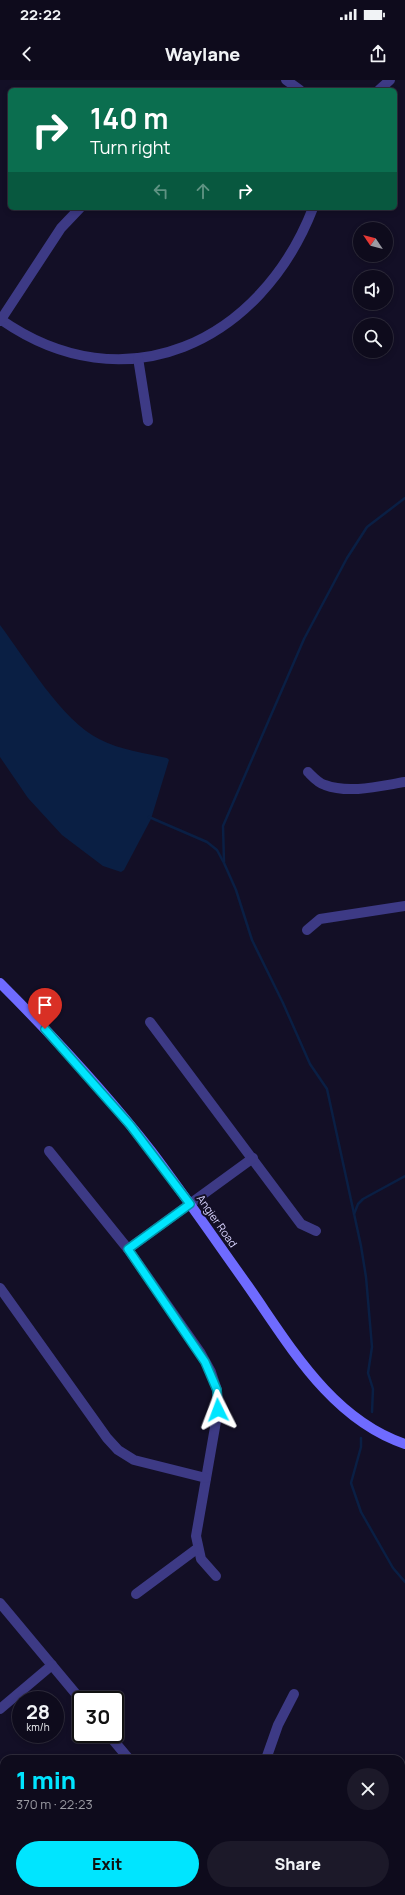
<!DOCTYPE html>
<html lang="en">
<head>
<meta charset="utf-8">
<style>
	:root { --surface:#0e0b1c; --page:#1c1929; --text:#f1f3f6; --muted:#9b9ba3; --line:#2e2b3b; --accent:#00e5ff }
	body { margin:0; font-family:Manrope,sans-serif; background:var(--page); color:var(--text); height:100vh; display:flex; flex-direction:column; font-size:15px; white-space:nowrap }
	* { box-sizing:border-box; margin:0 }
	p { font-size:13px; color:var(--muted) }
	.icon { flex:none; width:22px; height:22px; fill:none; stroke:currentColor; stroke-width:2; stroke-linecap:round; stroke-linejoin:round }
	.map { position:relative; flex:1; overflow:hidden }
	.drawer { position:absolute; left:0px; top:1675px; width:405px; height:140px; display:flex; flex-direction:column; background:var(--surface); border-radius:12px 12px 0 0; box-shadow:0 2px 6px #0003,0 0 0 1px var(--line) }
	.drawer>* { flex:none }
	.banner { position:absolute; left:8px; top:8px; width:389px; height:122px; border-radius:6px; box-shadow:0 2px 6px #0003,0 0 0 1px var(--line); background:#0b6e4f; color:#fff; overflow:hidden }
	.needle { width:26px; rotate:305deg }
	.tools { position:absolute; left:353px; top:142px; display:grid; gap:8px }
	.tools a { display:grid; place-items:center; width:40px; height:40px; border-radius:50%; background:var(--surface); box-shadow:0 2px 6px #0003,0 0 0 1px var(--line); font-size:20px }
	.speed { position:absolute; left:12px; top:1611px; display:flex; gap:8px; font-size:20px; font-weight:700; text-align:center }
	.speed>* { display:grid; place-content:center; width:52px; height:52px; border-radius:50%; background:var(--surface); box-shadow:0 2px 6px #0003,0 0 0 1px var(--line); line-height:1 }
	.speed small { font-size:10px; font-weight:400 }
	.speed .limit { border:2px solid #111; border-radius:6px; background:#fff; color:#111 }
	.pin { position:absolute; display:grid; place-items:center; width:34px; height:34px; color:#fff; margin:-41px -17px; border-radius:50% 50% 50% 0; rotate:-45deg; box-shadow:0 0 4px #0007 }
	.pin .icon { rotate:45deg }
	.me { position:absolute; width:44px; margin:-22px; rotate:357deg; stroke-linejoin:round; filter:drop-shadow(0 0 3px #0008) }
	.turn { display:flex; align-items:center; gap:14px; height:84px; padding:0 16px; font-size:18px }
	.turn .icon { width:52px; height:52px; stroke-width:2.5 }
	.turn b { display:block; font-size:28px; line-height:34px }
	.lanes { display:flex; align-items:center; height:38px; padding:0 16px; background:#0003; justify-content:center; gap:20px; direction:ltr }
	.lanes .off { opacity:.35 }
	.round { display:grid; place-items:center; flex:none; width:42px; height:42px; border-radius:21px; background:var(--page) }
	.summary { display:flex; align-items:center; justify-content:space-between; height:68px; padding:0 16px }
	h1 { font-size:24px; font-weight:800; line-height:30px; color:var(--accent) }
	.cta { display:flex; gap:8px; margin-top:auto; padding:8px 16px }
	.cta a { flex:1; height:46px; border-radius:24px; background:var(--accent); color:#111; font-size:16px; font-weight:800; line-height:46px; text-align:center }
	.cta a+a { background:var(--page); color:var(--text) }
	.status { display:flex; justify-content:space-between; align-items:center; height:28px; padding:0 20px; background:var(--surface); direction:ltr }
	.status svg { height:11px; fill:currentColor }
	header { display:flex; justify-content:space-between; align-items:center; height:52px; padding:0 16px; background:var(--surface); font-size:18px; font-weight:800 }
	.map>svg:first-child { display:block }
	.water { fill:#0a1f44 }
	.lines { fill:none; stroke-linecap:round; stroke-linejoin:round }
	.stream { stroke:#0a1f44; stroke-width:2.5 }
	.street { stroke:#3d3a85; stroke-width:10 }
	.secondary { stroke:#6f6bff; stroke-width:10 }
	.route-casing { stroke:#0095a6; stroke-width:10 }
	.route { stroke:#00e5ff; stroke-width:7 }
	.labels { text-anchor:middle; stroke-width:4; stroke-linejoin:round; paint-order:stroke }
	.street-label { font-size:11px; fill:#d9d4ff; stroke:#130f26 }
</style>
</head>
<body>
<div class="status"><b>22:22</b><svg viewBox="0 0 49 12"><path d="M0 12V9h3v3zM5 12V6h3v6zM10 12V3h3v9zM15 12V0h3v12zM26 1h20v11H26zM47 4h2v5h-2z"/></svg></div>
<header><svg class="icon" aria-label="back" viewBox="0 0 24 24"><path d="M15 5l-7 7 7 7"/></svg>Waylane<svg class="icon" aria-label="share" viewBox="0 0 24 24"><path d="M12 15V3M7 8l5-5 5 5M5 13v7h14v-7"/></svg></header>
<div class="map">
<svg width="405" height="1815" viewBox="0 0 405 1815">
	<rect width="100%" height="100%" fill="#130f26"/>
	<path class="water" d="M0 545C25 578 62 641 99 659 120 670 145 673 167 678L169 680 151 739 124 790 121 792 103 786 62 755 28 718 0 677Z"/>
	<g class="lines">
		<g class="stream">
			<polyline points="149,737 207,762 217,770 224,783 236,810 252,860 283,923 310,984 327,1009 361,1166 366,1197 372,1267 368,1293 373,1309 372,1332"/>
			<polyline points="224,782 223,746 304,559 347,478 367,447 405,418"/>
			<polyline points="354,1134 358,1124 363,1119 405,1096"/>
			<polyline points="361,1358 361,1367 351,1403 361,1432 393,1488 405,1502"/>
		</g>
		<g class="street">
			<polyline points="286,0 300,10"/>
			<polyline points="379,10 390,0"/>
			<path d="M0 239C125 327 261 262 313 128"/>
			<polyline points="0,241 61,148 80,128"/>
			<polyline points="138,278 148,341"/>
			<path d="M308 692C313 697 318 703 325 705 349 714 380 706 405 702"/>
			<polyline points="307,850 320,839 405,826"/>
			<polyline points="150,942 301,1144 316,1151"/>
			<polyline points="49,1071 128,1169 200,1272 211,1292 217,1310 218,1330 196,1456 201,1479 216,1496"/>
			<polyline points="128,1169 253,1078"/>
			<polyline points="0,1208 107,1358 118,1370 134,1380 206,1398"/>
			<polyline points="136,1514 198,1468"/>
			<polyline points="0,1523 81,1620"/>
			<polyline points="0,1629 52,1585"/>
			<polyline points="108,1654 129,1679"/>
			<polyline points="266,1679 278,1645 294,1614"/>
			<polyline points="401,1743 405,1739"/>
			<polyline points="401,1800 405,1804"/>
			<polyline points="262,1815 263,1811"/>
		</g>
		<path class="secondary" d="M0 903C53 956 105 1012 152 1072 185 1116 216 1161 248 1206 290 1266 331 1339 405 1364"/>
	</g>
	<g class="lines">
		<g class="route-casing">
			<polyline id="route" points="45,949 130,1045 190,1124 128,1169 205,1282 217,1310 218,1330"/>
		</g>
		<use href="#route" class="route"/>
	</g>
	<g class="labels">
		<g class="street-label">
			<text transform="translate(217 1141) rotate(55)" y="4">Angier Road</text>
		</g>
	</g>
</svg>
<div class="tools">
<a><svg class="needle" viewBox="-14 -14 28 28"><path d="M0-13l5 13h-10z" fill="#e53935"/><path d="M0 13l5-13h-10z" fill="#9b9ba3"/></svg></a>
<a><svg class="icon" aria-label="sound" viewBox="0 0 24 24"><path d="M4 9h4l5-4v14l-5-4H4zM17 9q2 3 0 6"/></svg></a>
<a><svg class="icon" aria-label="search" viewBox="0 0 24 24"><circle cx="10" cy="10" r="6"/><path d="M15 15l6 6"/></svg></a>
</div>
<div class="speed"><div>28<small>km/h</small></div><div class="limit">30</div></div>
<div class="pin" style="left:45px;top:949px;background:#d93025"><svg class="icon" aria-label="arrive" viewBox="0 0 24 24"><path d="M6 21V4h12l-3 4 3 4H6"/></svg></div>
<svg class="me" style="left:218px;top:1330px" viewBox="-20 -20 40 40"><path d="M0-17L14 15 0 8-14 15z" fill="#00e5ff" stroke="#fff" stroke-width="4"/></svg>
<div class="banner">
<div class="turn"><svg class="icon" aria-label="right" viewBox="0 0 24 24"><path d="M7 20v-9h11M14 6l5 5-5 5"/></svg><div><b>140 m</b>Turn right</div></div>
<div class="lanes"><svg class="icon off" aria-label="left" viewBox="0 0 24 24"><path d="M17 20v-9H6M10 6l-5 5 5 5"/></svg><svg class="icon off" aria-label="ahead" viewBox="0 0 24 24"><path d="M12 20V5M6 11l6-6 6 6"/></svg><svg class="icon" aria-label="right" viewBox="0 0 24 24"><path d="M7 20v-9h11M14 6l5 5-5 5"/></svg></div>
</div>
<section class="drawer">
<div class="summary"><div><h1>1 min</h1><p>370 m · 22:23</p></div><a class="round"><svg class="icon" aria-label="close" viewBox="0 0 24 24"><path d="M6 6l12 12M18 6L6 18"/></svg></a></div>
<div class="cta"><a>Exit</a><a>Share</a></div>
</section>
</div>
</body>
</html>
